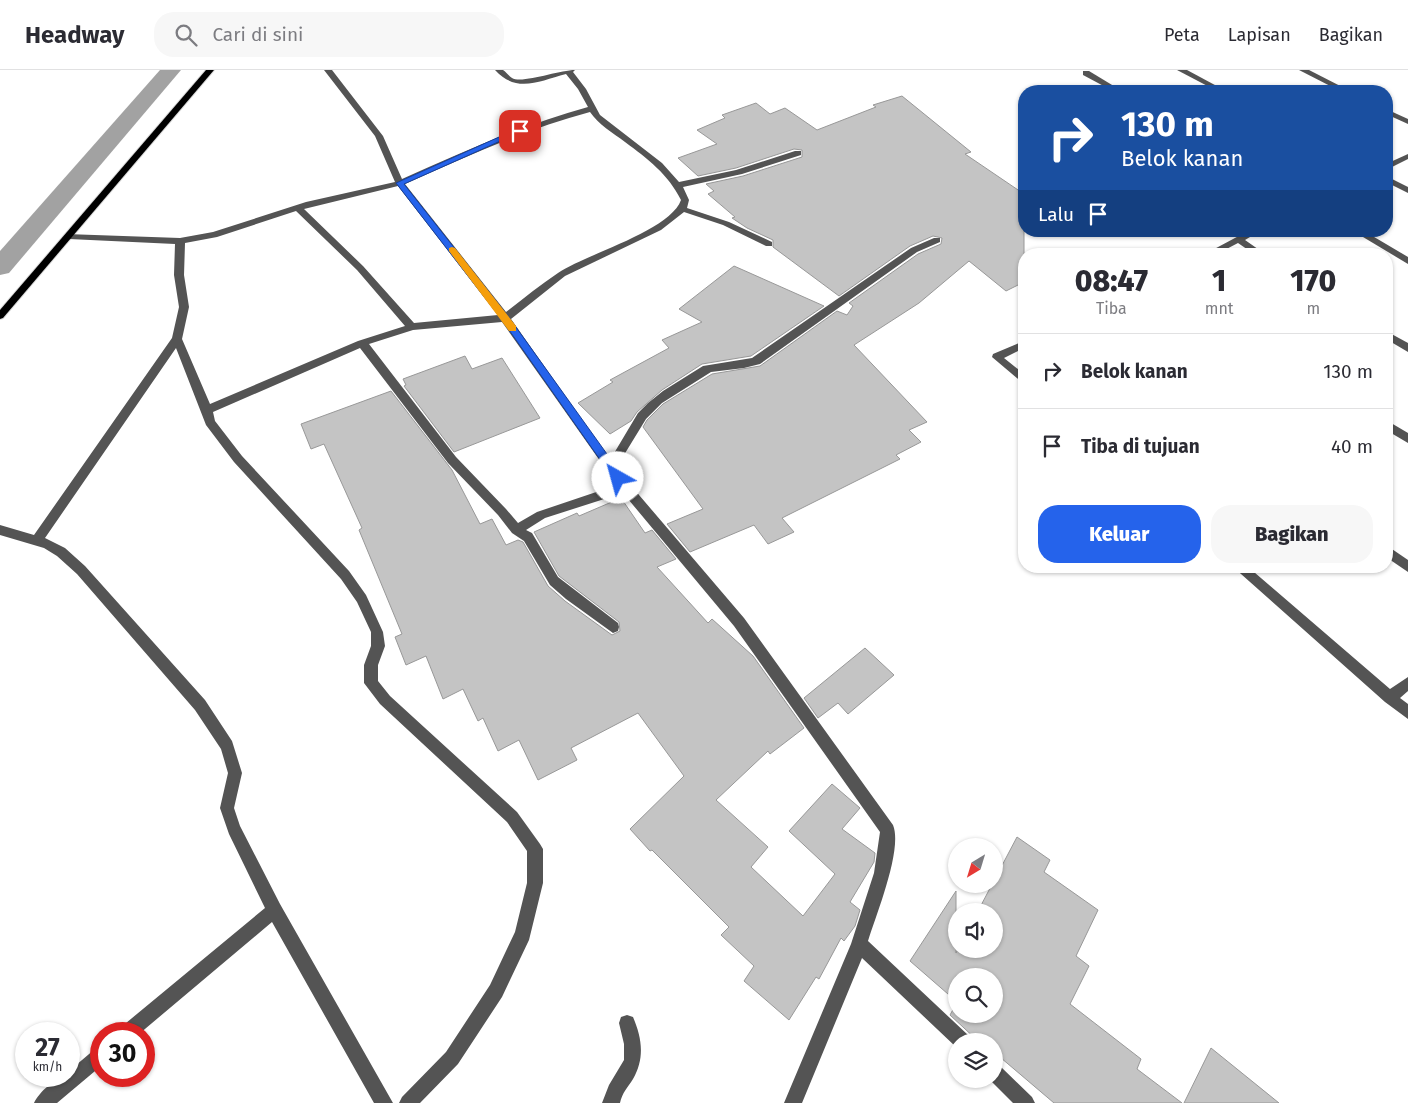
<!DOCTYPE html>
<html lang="id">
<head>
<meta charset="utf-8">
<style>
	:root { --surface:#fff; --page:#f7f7f7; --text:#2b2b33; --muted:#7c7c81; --line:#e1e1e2; --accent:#2563eb }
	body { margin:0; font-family:"Fira Sans",sans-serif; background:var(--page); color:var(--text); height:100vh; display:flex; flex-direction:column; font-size:19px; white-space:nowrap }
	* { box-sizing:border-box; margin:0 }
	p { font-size:16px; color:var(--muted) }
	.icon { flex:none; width:28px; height:28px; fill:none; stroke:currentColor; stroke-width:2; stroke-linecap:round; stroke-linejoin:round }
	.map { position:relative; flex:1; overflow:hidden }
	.side { position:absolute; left:1018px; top:178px; width:375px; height:325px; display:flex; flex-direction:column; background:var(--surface); border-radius:20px; box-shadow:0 1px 4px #0004 }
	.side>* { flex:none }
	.hud { position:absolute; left:1018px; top:15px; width:375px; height:152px; border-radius:20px; box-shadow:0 1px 4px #0004; background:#1a4fa0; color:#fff; overflow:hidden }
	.needle { width:32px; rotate:218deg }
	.fabs { position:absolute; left:948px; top:768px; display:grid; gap:10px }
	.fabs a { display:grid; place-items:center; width:55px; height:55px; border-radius:50%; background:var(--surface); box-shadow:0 1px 4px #0004; font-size:25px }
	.speed { position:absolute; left:15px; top:952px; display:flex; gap:10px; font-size:25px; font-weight:700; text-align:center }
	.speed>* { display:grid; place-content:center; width:65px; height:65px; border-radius:50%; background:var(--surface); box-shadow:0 1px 4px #0004; line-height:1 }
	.speed small { font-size:12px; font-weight:400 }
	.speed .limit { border:8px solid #d22; background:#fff; color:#111 }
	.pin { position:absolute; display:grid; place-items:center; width:42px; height:42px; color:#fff; margin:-21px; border-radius:10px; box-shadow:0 2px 8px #0006 }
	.me { position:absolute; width:55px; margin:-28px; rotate:322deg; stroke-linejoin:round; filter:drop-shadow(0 0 4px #0008) }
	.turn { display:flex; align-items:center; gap:18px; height:105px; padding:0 20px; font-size:22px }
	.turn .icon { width:65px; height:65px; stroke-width:2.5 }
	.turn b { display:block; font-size:35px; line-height:42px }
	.then { display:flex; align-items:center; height:48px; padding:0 20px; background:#0003; gap:10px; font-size:19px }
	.eta { display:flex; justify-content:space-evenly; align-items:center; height:85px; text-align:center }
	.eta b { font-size:30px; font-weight:800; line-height:35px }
	.button { display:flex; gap:10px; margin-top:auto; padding:10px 20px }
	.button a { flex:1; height:58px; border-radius:20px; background:var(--accent); color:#fff; font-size:20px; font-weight:800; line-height:58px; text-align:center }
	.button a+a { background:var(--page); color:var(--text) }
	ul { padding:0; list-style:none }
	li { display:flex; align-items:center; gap:15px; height:75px; padding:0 20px; border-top:1px solid var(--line) }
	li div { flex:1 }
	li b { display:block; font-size:19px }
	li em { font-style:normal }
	header { display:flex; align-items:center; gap:30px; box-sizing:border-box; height:70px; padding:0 25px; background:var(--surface); border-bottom:1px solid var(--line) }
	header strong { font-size:24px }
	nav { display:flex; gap:28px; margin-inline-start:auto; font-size:18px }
	.search { width:350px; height:45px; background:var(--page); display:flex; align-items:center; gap:12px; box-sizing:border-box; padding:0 18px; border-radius:20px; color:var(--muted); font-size:19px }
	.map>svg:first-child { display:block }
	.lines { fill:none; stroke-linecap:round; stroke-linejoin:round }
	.canal { fill:#a2a2a2; fill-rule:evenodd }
	.building { fill:#c4c4c4; stroke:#989898 }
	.major-casing { stroke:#dbdbdb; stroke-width:2 }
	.minor { fill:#545454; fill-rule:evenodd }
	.major { fill:#000; fill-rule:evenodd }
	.route { fill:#2563eb; stroke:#184099 }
	.slow { fill:#f59e0b }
</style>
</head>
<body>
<header>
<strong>Headway</strong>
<div class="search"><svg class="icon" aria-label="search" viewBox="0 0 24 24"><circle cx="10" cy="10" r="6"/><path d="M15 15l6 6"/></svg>Cari di sini</div>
<nav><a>Peta</a><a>Lapisan</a><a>Bagikan</a></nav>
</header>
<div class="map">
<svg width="1408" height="1033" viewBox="0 0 1408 1033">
	<rect width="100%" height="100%" fill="#fff"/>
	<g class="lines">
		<polygon class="canal" points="160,0 181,0 9,203 0,205 0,181"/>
	</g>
	<g class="building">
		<polygon points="902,26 971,82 965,84 1024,124 1024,212 1006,221 969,191 919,233 854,275 927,352 909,360 921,372 896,385 900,389 782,448 794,462 768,474 754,455 690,482 667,454 703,439 643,357 647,350 663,334 712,304 760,296 837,241 847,245 853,236 849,233 918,184 941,174 942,168 933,166 910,176 839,226 773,177 773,170 747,158 732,148 735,147 708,124 714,121 706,114 743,106 802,87 802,80 794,79 736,98 698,106 678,88 717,74 697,60 725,48 722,45 756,33 770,44 785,38 817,60 876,37 873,35"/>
		<polygon points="734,196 824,236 751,286 702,294 662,320 637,342 631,351 610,364 578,333 613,312 610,310 669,278 662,270 702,252 679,239"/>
		<polygon points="465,286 472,299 502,288 540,348 454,382 404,316 406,315 403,309"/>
		<polygon points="391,321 452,400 480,454 492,449 506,475 518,470 523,472 548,516 565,531 612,565 620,561 619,552 559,506 534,462 577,443 579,446 621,428 645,463 652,460 676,489 657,497 708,553 712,549 753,586 804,658 770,684 768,681 716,730 768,777 751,797 803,846 835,804 789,761 832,714 860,738 842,759 875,783 874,792 850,832 860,840 855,856 844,871 841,868 819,909 816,907 789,950 744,911 754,896 721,865 729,857 652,780 650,781 630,759 684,706 638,643 571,678 577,690 538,710 519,670 498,681 483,648 478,651 463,619 443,629 426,586 406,595 395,567 402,564 359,460 362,458 324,374 311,379 301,354"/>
		<polygon points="865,578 894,605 848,644 838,633 818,648 804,628"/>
		<polygon points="1017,767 1050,790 1044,802 1098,840 1076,886 1089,896 1070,934 1141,989 1137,999 1182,1033 1054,1033 994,982 994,971 978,971 950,945 956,934 956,944 994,944 994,906 956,906 956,931 910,891 956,821 956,883 958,879 994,879 994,841 978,841"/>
		<polygon points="1211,978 1279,1033 1184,1033"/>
	</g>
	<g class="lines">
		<g class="major-casing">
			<polygon id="major" points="206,0 214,0 3,248 0,249 0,240"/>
		</g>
		<g class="minor">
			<path d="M324 0H332L383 66 402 109C463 82 523 55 588 37L578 19 566 4C539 11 517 24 495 0H503C506 2 509 6 512 8 522 14 559 0 575 0L573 2 586 19 600 45 662 93 679 112 736 100 795 81H801V85L742 104 683 117 689 130 687 138 729 152 772 172V176H766L723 155 684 142 661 160 565 206 511 249 610 390 638 343 648 333 663 321 703 296 752 288 911 178 934 168H940V172L917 182 760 294 744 298 711 302 662 333 646 349 616 398 744 548 893 755C903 779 876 845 868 871L968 965 970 971H956V977L862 888 802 1033H784L851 874 874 803 880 762 734 556 623 423 545 448 526 460 532 463 558 507 618 553 619 557 618 561 613 563 566 529 550 515 524 471 512 463 498 445 448 393 360 278 213 342 215 351 242 386 349 501 366 525 383 562 385 576 378 595V611L390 626 517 742 540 774 543 779V813L529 870 502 927 458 994 420 1033H399L402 1027 446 982 490 915 515 862 527 813V781L507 752 380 634 364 613V595L371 576V562L357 532 341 509 234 392 206 355 176 278 45 468 65 478 85 496 205 630 232 671 242 703 234 738 240 756 280 834 393 1033H374L272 852 139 964H118L120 958 265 838 229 764 220 738 228 703 221 679 195 640 77 504 57 486 44 478 0 465V455L34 465 172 268 179 237 174 205 175 174 69 169 64 166 66 164 180 168 213 162 306 132 395 112 375 66ZM590 42C598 54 613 63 625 72 648 89 668 104 681 130 670 161 586 184 558 203 540 215 523 229 506 242L405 114C466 87 526 59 590 42ZM398 116 498 245 414 253 363 196 304 139ZM296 141 357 200 405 256 358 271 210 334 182 269 189 237 184 205 185 173 217 167ZM502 252 617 415 537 442 518 453 506 439 456 387 369 274 413 260Z"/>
			<polygon points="1177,0 1187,0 1226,21 1217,21"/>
			<polygon points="1299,0 1309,0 1350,21 1340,21"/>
			<polygon points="1083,1 1089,1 1122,21 1113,21 1083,5"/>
			<polygon points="1386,39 1408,49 1408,54 1386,44"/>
			<polygon points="1408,84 1408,89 1386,100 1386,94"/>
			<polygon points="1386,106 1408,117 1408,123 1386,112"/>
			<polygon points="1248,161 1260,161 1245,170 1265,184 1254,184 1238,173 1217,184 1205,184"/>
			<polygon points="1353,161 1364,161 1408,187 1408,194"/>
			<polygon points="1386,261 1408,273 1408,282 1386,269"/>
			<polygon points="1024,271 1024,278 1004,288 1024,304 1024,314 992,287 993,284"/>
			<polygon points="1386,350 1408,363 1408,373 1386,360"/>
			<polygon points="1386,475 1408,490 1408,502 1386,487"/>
			<polygon points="1232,496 1247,496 1390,619 1408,607 1408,621 1400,628 1408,634 1408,649 1385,632"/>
			<path d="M627 945 633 947C642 968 645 988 633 1009 628 1017 622 1023 620 1033H602L609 1015 624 990V974L619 953 621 947Z"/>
			<path d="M101 976V996L57 1033H34C39 1022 57 1006 69 1006V1001L95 979Z"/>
			<polygon points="994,993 1000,996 1032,1027 1035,1033 1013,1033 989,1009 994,1009"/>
		</g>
		<use href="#major" class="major"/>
	</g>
	<polygon class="route" points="517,59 523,61 404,114 508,246 622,405 623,408 618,412 615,411 502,250 396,113"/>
	<polygon class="slow" points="452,177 455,178 516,256 516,261 509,261 449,181 449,178"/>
</svg>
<div class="fabs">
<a><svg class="needle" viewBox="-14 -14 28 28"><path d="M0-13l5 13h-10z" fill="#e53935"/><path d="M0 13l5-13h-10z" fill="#7c7c81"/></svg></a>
<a><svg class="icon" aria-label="sound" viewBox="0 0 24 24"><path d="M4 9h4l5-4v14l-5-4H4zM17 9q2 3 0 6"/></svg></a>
<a><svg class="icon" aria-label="search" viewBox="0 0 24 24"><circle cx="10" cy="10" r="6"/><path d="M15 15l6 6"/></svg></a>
<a><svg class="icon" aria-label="layers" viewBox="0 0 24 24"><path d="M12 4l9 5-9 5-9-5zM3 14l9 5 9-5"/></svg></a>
</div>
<div class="speed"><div>27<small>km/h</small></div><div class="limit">30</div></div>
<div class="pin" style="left:520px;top:61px;background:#d93025"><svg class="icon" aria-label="arrive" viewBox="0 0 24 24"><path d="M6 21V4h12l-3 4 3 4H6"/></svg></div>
<svg class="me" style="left:618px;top:408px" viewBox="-20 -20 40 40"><circle r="19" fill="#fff"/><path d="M0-13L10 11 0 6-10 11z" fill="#2563eb"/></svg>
<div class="hud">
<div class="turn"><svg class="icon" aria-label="right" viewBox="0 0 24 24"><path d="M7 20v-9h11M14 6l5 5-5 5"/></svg><div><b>130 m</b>Belok kanan</div></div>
<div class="then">Lalu<svg class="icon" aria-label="arrive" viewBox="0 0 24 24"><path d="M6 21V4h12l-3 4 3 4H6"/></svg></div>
</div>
<section class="side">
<div class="eta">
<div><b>08:47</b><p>Tiba</p></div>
<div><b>1</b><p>mnt</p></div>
<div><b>170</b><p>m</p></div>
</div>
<ul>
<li><svg class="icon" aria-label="right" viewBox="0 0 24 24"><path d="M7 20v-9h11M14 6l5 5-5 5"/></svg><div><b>Belok kanan</b></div><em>130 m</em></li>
<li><svg class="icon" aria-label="arrive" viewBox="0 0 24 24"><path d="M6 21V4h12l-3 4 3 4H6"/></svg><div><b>Tiba di tujuan</b></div><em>40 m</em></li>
</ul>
<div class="button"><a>Keluar</a><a>Bagikan</a></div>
</section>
</div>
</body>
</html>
